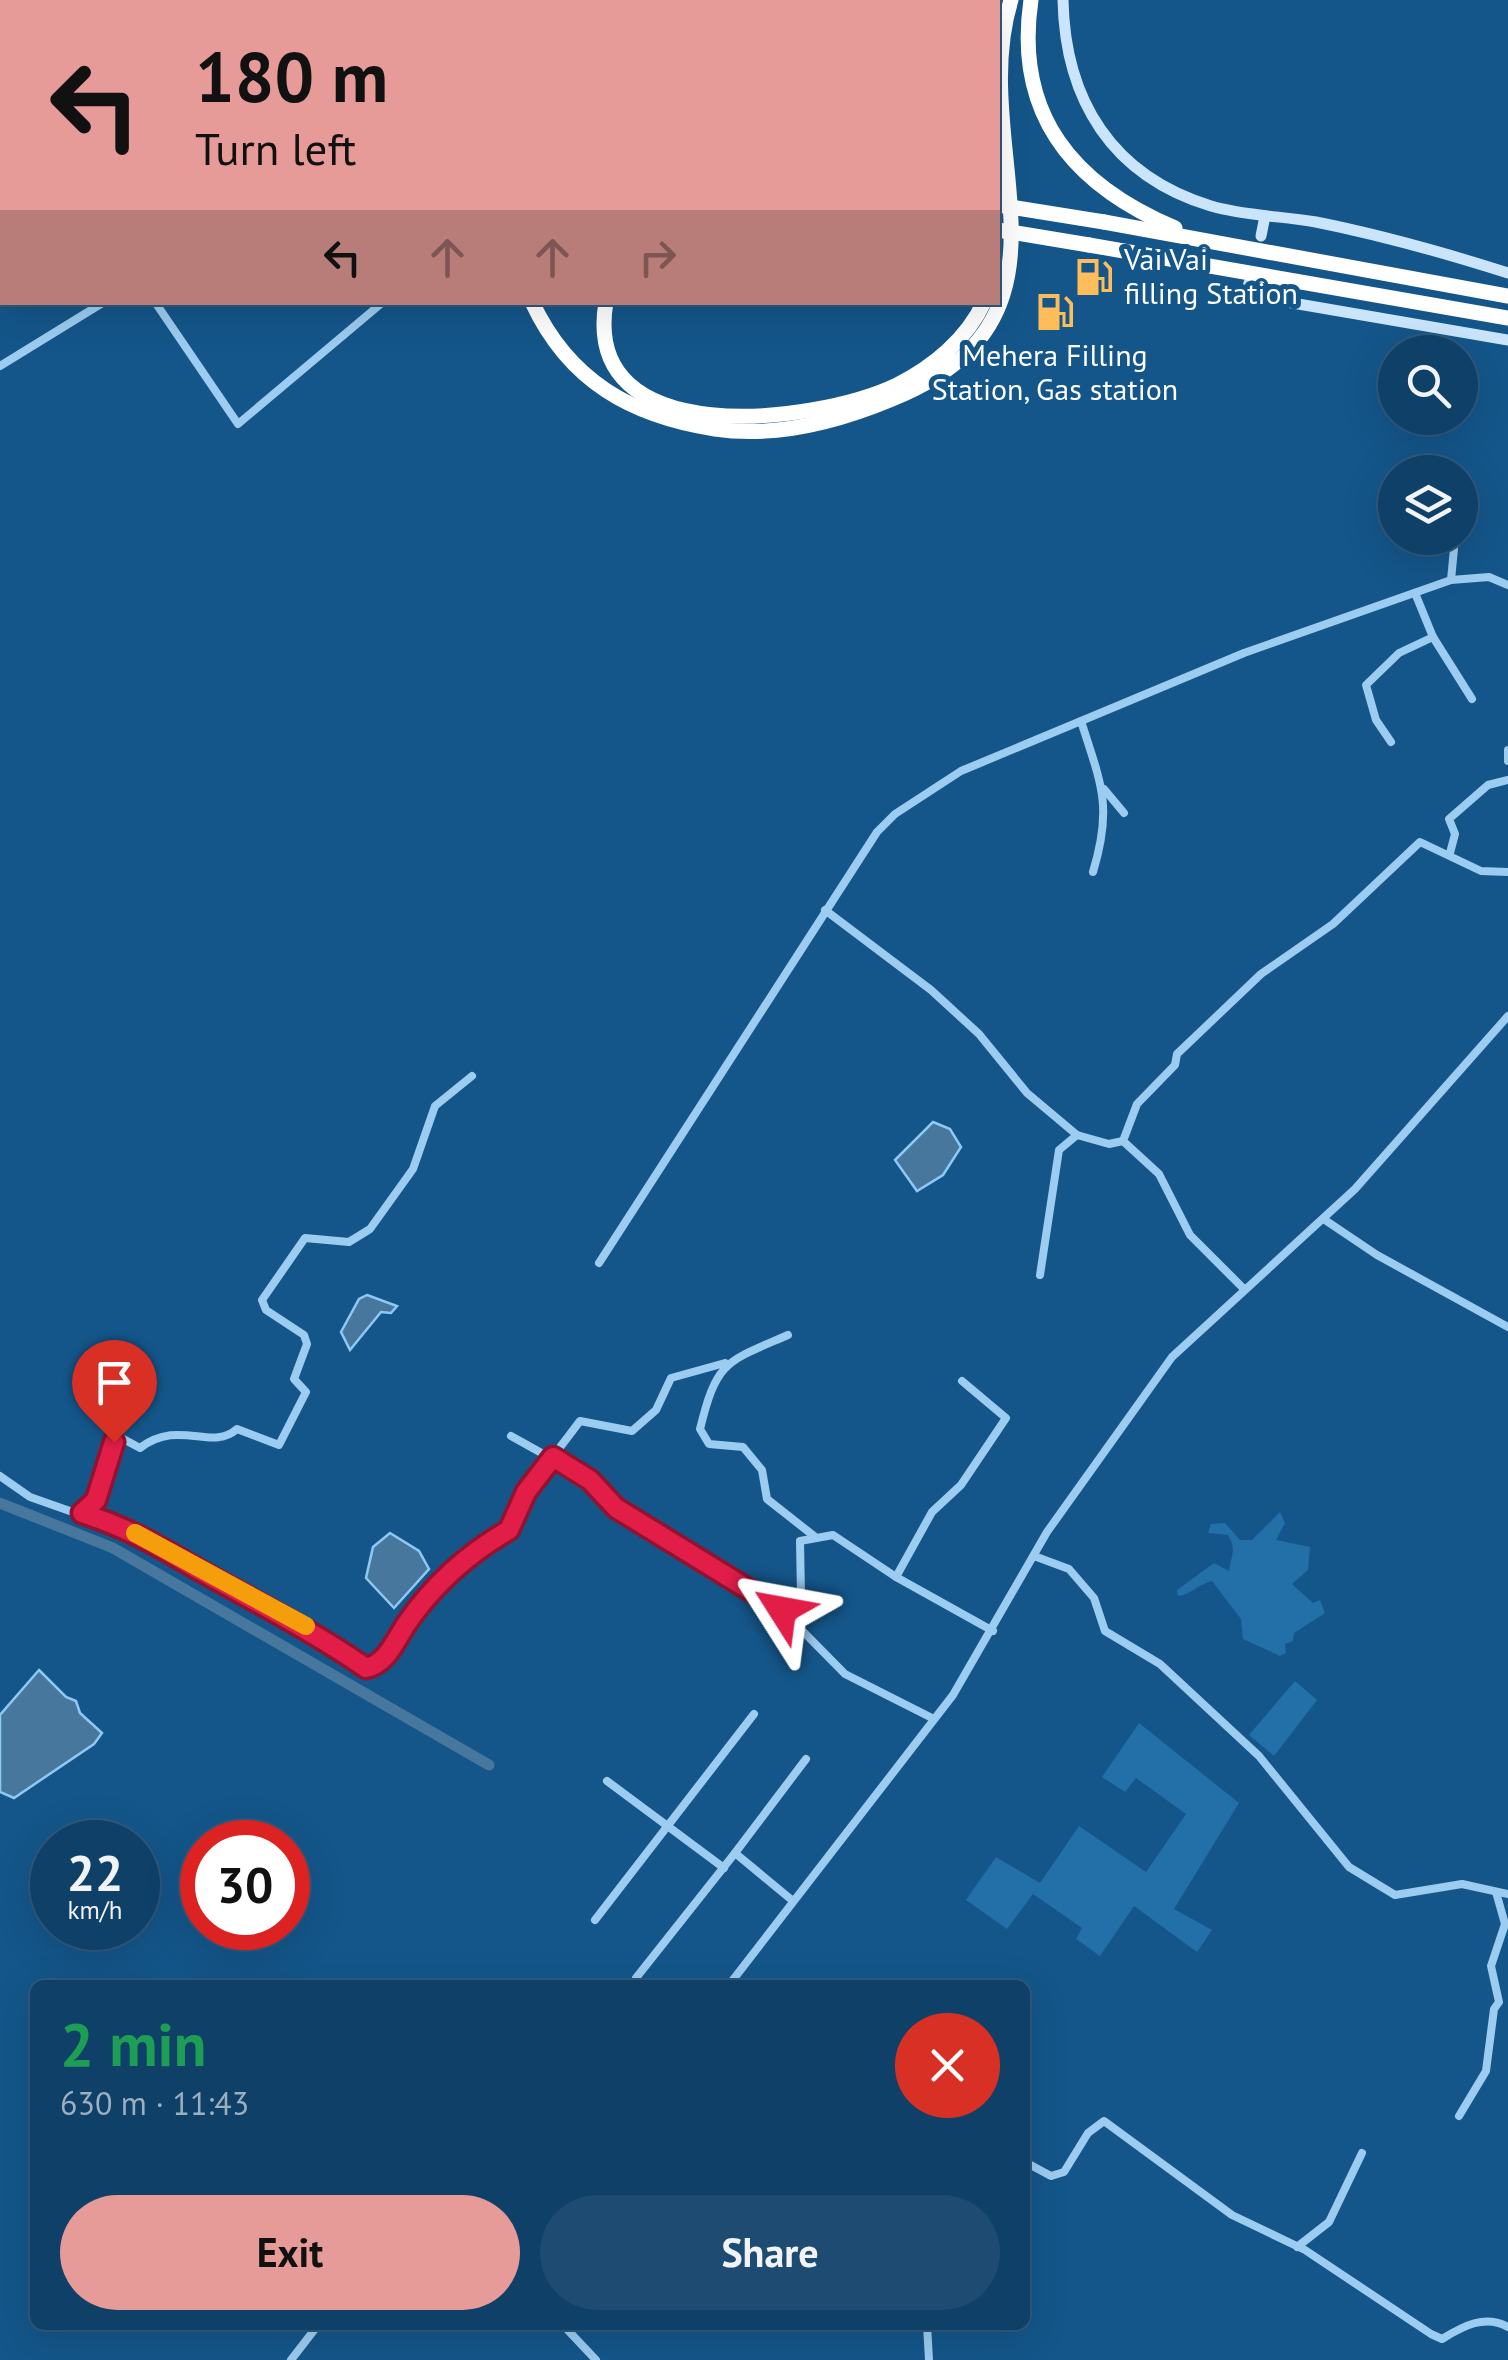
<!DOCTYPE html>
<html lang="en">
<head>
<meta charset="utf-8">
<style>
	:root { --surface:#0f4068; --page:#1d4b71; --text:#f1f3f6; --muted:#9bafc0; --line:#2f597c; --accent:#e69b98 }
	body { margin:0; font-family:"PT Sans",sans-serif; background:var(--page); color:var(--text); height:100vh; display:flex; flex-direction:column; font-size:38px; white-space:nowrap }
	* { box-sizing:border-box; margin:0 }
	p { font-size:32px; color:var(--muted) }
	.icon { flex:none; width:55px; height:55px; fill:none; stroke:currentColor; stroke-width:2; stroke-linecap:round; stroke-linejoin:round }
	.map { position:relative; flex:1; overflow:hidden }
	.drawer { position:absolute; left:30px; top:1980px; width:1000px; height:350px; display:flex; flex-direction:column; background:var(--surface); border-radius:15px; box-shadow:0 10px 40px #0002,0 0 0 2px var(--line) }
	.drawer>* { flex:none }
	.guide { position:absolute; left:0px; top:0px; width:1000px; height:305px; box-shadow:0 10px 40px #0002,0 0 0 2px var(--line); background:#e69b98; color:#111; overflow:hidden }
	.controls { position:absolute; left:1378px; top:335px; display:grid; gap:20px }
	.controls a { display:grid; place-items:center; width:100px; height:100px; border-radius:50%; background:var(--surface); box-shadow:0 10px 40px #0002,0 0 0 2px var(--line); font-size:50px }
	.speed { position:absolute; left:30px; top:1820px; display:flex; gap:20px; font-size:50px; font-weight:700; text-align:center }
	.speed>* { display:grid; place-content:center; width:130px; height:130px; border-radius:50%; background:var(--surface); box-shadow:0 10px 40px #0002,0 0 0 2px var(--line); line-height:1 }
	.speed small { font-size:25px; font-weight:400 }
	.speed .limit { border:15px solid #d22; background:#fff; color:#111 }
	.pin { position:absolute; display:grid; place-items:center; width:85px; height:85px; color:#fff; margin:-102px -42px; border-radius:50% 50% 50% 0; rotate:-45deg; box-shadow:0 0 10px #0007 }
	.pin .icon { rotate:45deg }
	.me { position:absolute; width:110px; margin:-55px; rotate:304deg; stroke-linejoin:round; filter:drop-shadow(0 0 8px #0008) }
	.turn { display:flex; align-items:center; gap:35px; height:210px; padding:0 30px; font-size:45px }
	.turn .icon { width:130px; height:130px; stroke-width:2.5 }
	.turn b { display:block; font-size:70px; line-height:85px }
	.lanes { display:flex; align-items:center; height:95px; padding:0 30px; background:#0003; justify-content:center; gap:50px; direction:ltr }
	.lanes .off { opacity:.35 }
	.round { display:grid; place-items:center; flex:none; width:105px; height:105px; border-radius:52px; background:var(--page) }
	.summary { display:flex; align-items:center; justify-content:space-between; height:170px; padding:0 30px }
	h1 { font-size:60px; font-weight:700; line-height:75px; color:#1e9e55 }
	.action { display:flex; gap:20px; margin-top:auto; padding:20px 30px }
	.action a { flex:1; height:115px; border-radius:60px; background:var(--accent); color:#111; font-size:40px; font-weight:700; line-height:115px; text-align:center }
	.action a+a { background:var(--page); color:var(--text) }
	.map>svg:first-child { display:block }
	.green { fill:#236fa7 }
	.water { fill:#48779e; stroke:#8ec9f3; stroke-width:2.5 }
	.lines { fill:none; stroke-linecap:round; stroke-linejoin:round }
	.canal { stroke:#48779e; stroke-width:11 }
	.street { stroke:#9cccf0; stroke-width:8 }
	.secondary { stroke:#cae5fb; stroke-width:11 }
	.highway { stroke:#fff; stroke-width:15 }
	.highway-bridge { stroke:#fff; stroke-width:15 }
	.route-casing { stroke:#92132f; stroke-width:25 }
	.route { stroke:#e11d48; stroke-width:18 }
	.slow { stroke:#f59e0b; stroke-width:18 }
	.labels { text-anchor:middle; stroke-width:10; stroke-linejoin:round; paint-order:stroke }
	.poi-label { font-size:30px; fill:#fff; stroke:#14568a; text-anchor:start }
</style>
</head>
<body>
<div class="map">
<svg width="1508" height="2360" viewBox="0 0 1508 2360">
	<rect width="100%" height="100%" fill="#14568a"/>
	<g class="green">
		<path d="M1280 1512 1285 1523 1276 1540 1310 1547 1308 1570 1292 1584 1313 1603 1320 1600 1325 1613 1294 1633 1293 1641 1285 1644 1286 1653 1280 1656 1243 1639 1241 1619 1212 1581C1198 1584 1191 1595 1178 1596L1177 1590 1214 1563 1229 1571C1231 1556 1237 1550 1228 1535L1208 1533 1211 1524 1225 1523 1240 1540H1252Z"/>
		<polygon points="1295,1681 1317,1700 1274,1756 1249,1735"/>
		<polygon points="1139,1723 1239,1803 1174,1909 1212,1930 1197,1952 1134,1906 1100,1956 1076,1939 1082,1928 1033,1894 1007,1929 966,1900 996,1857 1040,1883 1079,1826 1146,1872 1186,1814 1136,1778 1125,1792 1102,1777"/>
	</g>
	<g class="water">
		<polygon points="933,1122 950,1129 961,1147 943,1175 917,1191 895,1160"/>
		<polygon points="367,1295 397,1306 391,1313 381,1312 350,1350 341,1332 359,1299"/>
		<polygon points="390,1533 419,1551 429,1569 394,1608 366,1578 373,1547"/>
		<polygon points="39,1670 66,1697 76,1701 80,1713 102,1733 94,1744 14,1798 0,1792 0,1715"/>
	</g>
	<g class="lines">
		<polyline class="canal" points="0,1503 113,1548 489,1765"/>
		<g class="street">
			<polyline points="379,0 391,2"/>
			<polyline points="725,0 728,2"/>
			<polyline points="423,2 424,0"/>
			<polyline points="778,2 780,0"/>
			<polyline points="884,2 887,0"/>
			<polyline points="155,302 238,424 383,302"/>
			<polyline points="0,366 104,302"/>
			<polyline points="1451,580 1455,538"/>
			<polyline points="1433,637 1472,699"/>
			<path d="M1081 721C1101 784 1113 806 1093 872"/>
			<polyline points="1391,742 1376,720 1366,685 1399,653 1433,637 1415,593"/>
			<polyline points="1508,750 1508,761"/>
			<polyline points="1104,789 1124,813"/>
			<polyline points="1450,853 1455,834 1449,819 1488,785 1508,780"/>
			<polyline points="825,910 931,990 979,1034 1027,1093 1077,1135"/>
			<polyline points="1325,1220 1377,1255 1508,1327"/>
			<polyline points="599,1263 877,832 895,814 961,771 1244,653 1451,580 1489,577 1508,585"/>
			<polyline points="1040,1275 1059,1150 1077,1135 1109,1144 1123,1141"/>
			<polyline points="1243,1288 1190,1235 1159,1174 1123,1141 1137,1104 1175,1065 1177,1054 1261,974 1333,924 1420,842 1481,871 1508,872"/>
			<path d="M788 1335C726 1362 717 1360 700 1429L709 1444 743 1447 762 1470 767 1499 814 1536"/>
			<polyline points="511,1436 590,1480 616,1508 771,1599 845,1674 932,1718"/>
			<polyline points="0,1476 30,1497 158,1542 197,1569 307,1627 366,1668 374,1666 458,1566 486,1540 509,1530 526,1492 580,1421 632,1431 656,1410 671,1378 725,1363"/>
			<path d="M82 1513 96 1500 116 1435 140 1448C180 1418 211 1452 237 1429L279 1445 306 1392 294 1379 307 1344 304 1335 266 1310 262 1300 305 1238 349 1242 370 1229 413 1169 435 1106 472 1076"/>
			<polyline points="1034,1556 1069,1569 1094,1598 1105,1631 1160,1664 1259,1756 1349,1867 1395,1895 1462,1884 1508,1894"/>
			<polyline points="896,1577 932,1512 961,1485 1006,1418 962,1381"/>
			<polyline points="782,1609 801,1595 800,1541 833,1535 896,1577 993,1631"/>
			<polyline points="607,1781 724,1868"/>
			<polyline points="735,1853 806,1759"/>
			<polyline points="595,1920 754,1714"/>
			<polyline points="636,1978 735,1853 793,1901"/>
			<polyline points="729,1985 953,1695 1047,1532 1172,1357 1355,1189 1508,1016"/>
			<polyline points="1459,2116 1486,2071 1494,2009 1499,2002 1491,1966 1505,1924 1496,1892"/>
			<path d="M1025 2162 1051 2176 1064 2172 1088 2133 1104 2121 1232 2215 1305 2250 1431 2334 1442 2339C1463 2326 1485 2314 1508 2327"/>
			<polyline points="1297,2247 1329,2222 1362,2153"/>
			<polyline points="563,2325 596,2360"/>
			<polyline points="927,2325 929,2360"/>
			<polyline points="291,2360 318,2325"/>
		</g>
		<g class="secondary">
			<polyline points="33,0 48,2"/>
			<path d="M1063 0C1065 100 1112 176 1211 206 1245 216 1282 216 1316 222 1381 235 1445 253 1508 273"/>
			<polyline points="927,2 929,0"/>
			<polyline points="0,49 2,50"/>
			<polyline points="1261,236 1265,216"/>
			<polyline points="1249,283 1246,295 1508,340"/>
		</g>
		<g class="highway">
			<path d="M1031 0C1014 115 1073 185 1175 228"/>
			<polyline points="972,2 974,0"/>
			<polyline points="0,11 2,11"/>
			<polyline points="0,36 2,37"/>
			<polyline points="1104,222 1508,296"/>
			<polyline points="1089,245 1508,318"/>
			<path d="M532 302C569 381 631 416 715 429 775 438 837 422 892 399 1097 316 965 150 1011 0"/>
			<path d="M606 302C580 453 815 424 897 385 933 367 967 339 984 302"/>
		</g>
		<g class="highway-bridge">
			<polyline points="998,205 1104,222"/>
			<polyline points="998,230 1089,245"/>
		</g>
	</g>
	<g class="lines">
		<g class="route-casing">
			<path id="route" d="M114 1442 96 1500 82 1513C131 1529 156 1545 199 1570 256 1602 312 1631 366 1668 387 1664 396 1639 407 1623 434 1584 469 1553 509 1530L526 1492 553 1457 590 1480 616 1508 782 1610"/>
		</g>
		<use href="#route" class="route"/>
		<polyline class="slow" points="135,1533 306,1626"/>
	</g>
	<defs>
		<g id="fuel-bare" transform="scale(3)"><path d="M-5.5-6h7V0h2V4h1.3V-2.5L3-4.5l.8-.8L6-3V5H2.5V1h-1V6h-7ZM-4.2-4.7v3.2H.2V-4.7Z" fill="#ffbc5a" stroke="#14568a" stroke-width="2.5" paint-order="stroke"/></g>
	</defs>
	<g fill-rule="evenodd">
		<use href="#fuel-bare" x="1094" y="277"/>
		<use href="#fuel-bare" x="1055" y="312"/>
	</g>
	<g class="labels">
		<g class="poi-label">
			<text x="1124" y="270">Vai Vai<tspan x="1124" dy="34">filling Station</tspan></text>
			<text x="1055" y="366" text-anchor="middle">Mehera Filling<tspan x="1055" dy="34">Station, Gas station</tspan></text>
		</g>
	</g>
</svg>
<div class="controls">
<a><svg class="icon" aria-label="search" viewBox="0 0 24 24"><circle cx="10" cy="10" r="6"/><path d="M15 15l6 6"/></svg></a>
<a><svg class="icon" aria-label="layers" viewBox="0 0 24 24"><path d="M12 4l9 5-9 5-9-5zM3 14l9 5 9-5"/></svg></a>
</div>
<div class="speed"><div>22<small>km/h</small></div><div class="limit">30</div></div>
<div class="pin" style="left:114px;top:1442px;background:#d93025"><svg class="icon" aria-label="arrive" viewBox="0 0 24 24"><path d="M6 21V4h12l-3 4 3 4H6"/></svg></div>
<svg class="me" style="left:782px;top:1610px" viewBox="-20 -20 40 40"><path d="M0-17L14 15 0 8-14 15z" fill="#e11d48" stroke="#fff" stroke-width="4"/></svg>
<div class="guide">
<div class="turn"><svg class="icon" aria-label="left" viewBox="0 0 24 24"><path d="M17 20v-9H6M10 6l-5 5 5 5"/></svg><div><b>180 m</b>Turn left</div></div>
<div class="lanes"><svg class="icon" aria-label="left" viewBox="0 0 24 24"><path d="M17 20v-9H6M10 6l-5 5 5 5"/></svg><svg class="icon off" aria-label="ahead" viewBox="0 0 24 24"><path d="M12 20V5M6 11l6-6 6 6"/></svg><svg class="icon off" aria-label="ahead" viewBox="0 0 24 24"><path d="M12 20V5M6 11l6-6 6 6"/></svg><svg class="icon off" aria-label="right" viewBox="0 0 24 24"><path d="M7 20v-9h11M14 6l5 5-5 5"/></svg></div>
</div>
<section class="drawer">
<div class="summary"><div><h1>2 min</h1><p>630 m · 11:43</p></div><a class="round" style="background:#d93025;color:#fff"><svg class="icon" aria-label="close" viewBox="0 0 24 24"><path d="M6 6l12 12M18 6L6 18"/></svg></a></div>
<div class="action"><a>Exit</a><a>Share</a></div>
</section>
</div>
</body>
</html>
